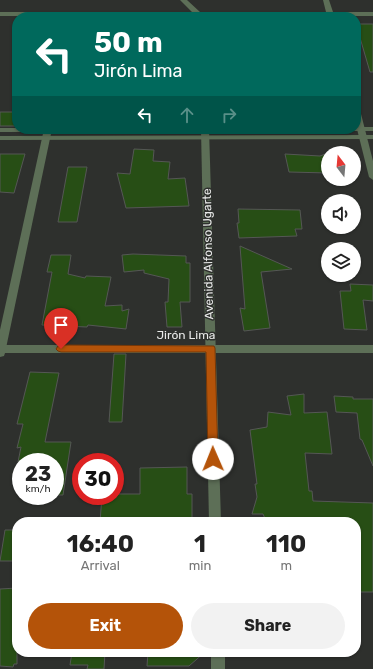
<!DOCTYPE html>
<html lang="en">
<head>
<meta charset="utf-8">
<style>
	:root { --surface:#fff; --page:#f2f2f2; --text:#222; --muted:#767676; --accent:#b45309 }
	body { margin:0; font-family:Rubik,sans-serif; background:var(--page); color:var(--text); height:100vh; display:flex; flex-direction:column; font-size:15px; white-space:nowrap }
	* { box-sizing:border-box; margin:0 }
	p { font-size:13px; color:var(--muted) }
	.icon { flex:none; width:22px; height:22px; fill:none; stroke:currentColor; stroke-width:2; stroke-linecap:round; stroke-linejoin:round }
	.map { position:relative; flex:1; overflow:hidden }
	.panel { position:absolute; left:12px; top:517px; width:349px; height:140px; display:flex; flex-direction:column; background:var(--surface); border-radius:16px; box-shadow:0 1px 3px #0004 }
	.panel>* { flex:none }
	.guide { position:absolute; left:12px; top:12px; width:349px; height:122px; border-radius:16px; box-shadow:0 1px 3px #0004; background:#00695c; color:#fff; overflow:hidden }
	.needle { width:26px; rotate:344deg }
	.controls { position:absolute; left:321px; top:146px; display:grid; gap:8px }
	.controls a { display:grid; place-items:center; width:40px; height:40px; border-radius:50%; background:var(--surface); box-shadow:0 1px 3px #0004; font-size:20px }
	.speed { position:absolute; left:12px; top:453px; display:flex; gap:8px; font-size:20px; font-weight:700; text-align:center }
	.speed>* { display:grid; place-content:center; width:52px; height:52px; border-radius:50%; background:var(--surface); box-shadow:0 1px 3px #0004; line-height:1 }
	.speed small { font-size:10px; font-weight:400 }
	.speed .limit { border:6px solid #d22; background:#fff; color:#111 }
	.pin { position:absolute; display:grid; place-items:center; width:34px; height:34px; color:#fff; margin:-41px -17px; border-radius:50% 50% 50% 0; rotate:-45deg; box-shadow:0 0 4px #0007 }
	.pin .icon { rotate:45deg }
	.me { position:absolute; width:44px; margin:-22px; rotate:359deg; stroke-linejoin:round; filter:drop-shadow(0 0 3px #0008) }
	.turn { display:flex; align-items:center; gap:14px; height:84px; padding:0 16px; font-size:18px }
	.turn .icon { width:52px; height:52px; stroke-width:2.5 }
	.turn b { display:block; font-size:28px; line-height:34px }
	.lanes { display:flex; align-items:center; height:38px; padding:0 16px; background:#0003; justify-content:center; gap:20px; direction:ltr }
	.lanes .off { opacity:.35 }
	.eta { display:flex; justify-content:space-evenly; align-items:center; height:68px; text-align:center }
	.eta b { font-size:24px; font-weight:700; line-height:28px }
	.cta { display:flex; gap:8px; margin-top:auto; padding:8px 16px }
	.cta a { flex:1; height:46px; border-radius:24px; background:var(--accent); color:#fff; font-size:16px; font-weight:700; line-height:46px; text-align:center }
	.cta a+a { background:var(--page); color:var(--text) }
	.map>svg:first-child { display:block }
	.building { fill:#274e15; stroke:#555755 }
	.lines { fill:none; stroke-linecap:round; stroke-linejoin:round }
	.minor { fill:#5d6f57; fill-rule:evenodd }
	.tertiary { fill:#5d6f57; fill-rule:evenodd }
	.route { fill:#b45309; stroke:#753606 }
	.labels { text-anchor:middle; stroke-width:3; stroke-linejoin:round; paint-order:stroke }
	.street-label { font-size:12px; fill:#e9eae9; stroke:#2e302d }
</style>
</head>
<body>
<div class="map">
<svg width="373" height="669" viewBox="0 0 373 669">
	<rect width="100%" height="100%" fill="#2e302d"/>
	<g class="building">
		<polygon points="356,24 373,24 373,72 370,72"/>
		<rect x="0" y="112" width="17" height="14"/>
		<polygon points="134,149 154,150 153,161 170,162 168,179 185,178 189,206 126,208 117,173 130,174"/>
		<polygon points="328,153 328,173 289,172 285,154 320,156"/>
		<polygon points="0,154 25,154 14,193 0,192"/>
		<polygon points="68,167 87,167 77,222 58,222"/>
		<polygon points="238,209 300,210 302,229 295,229 297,236 239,238 237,223 239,223"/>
		<polygon points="240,246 292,269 261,272 270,328 244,331 240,308 245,309"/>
		<polygon points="133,254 186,256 186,263 190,263 190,302 180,302 182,327 167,327 165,302 168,302 169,279 144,273 144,270 124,272 122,255"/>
		<polygon points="51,255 71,255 68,274 85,278 86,276 111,277 105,306 122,305 122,311 129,309 126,329 88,325 87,327 42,325 52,272 47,272"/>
		<polygon points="350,284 373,285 373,301 363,300 367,330 344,329 340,291 351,291"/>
		<polygon points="114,354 126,354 122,422 109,422"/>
		<polygon points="30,372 59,373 45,442 71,442 63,495 55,495 55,462 18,462 21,447 17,448 23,424 17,424"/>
		<polygon points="304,394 304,413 327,412 332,454 305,453 309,491 312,491 313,501 373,503 373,592 356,592 356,522 276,522 274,521 266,521 263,514 252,514 257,497 255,484 257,484 250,430 267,427 268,412 291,415 287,396"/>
		<polygon points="334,396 353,397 353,399 373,399 373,466 362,440 360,439 357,413 336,412"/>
		<polygon points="187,467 187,494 192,494 192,522 100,522 102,496 115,496 115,494 140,494 140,468"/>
		<polygon points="5,530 17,530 17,561 0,561"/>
		<polygon points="17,588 17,664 14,664 13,667 0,666 0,589"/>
		<polygon points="72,652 105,652 104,669 87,669 88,665 70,665"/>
		<polygon points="148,652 205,652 189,666 147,666"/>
	</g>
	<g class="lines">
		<g class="minor">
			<polygon points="180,0 187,0 200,12 326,12 323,0 329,0 333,12 373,12 373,16 0,16 0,12 192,12"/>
			<polygon points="356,108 360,110 373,161 373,180 369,177 356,125"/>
			<polygon points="44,129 52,129 5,353 4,356 0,357 0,330"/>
			<polygon points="201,129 209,129 221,522 209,522"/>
			<rect x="211" y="652" width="14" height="17"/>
		</g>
		<g class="tertiary">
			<polygon points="356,127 373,127 373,131 353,131 352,129 356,129"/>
			<polygon points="0,128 17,128 17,129 297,129 293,131 0,132"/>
			<polygon points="373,135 373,139 0,140 0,136"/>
			<rect x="0" y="345" width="373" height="8"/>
		</g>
	</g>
	<polygon class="route" points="61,345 214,346 215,348 218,459 217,462 213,464 210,462 208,459 206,352 61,352 58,351 56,349 58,346"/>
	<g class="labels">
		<g class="street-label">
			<text transform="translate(208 254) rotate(-91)" y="4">Avenida Alfonso Ugarte</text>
			<text x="186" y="339">Jirón Lima</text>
		</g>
	</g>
</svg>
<div class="controls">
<a><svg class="needle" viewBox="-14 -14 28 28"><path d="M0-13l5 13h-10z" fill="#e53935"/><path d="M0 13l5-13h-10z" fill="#767676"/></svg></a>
<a><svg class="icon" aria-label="sound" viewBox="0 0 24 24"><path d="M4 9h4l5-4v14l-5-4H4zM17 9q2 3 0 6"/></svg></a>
<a><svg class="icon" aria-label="layers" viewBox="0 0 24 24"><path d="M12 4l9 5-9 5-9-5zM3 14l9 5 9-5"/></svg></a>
</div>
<div class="speed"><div>23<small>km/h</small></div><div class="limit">30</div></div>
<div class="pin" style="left:61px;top:349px;background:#d93025"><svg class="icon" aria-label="arrive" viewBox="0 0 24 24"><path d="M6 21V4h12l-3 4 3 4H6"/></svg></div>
<svg class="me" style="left:213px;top:459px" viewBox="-20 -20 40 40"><circle r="19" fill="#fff"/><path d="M0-13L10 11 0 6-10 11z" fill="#b45309"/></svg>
<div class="guide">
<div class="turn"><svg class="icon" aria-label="left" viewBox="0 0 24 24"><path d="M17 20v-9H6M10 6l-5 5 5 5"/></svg><div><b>50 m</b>Jirón Lima</div></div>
<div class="lanes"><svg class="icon" aria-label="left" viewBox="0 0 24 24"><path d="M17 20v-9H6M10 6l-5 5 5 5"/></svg><svg class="icon off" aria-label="ahead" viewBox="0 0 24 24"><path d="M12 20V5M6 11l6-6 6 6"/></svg><svg class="icon off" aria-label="right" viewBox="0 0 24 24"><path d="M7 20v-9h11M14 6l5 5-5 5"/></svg></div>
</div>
<section class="panel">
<div class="eta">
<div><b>16:40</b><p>Arrival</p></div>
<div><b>1</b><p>min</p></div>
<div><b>110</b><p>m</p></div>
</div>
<div class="cta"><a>Exit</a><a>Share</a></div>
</section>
</div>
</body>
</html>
